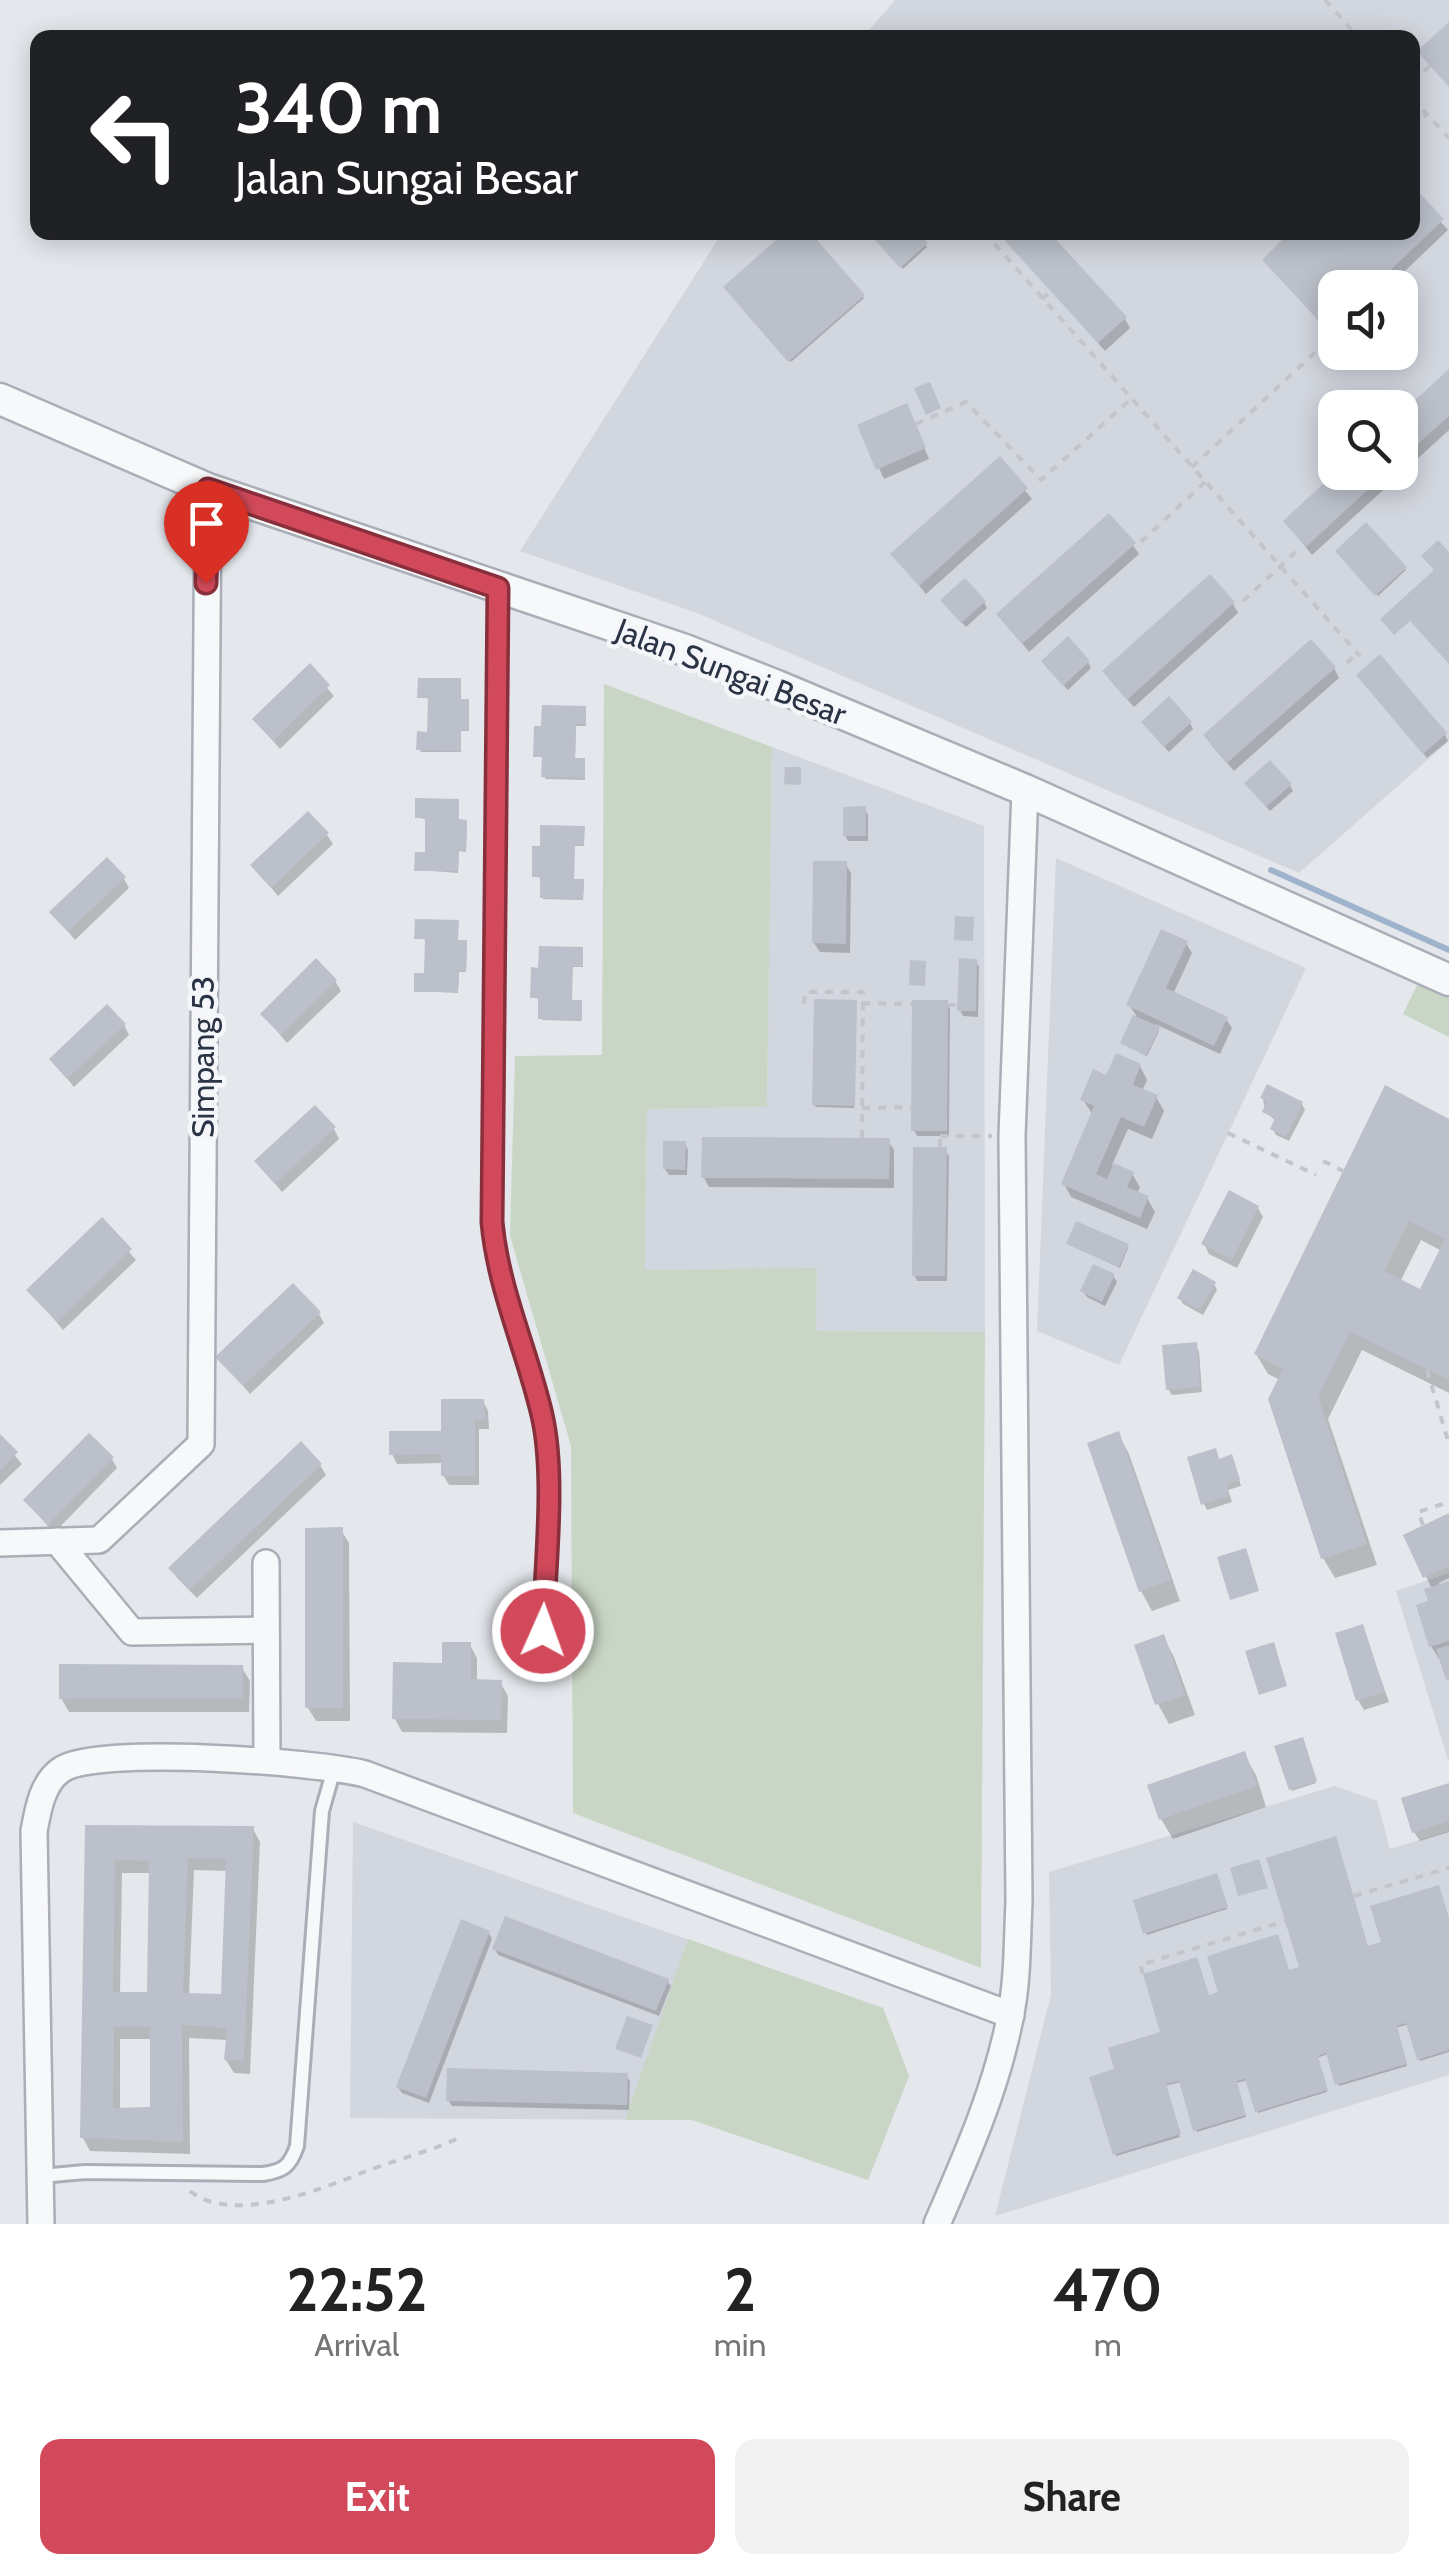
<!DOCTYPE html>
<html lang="en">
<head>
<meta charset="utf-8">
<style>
	:root { --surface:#fff; --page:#f2f2f2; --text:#222; --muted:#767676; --accent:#d1495b }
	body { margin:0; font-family:Cabin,sans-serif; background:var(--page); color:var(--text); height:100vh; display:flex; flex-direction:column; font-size:38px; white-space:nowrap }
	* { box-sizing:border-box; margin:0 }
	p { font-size:32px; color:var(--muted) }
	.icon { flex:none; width:55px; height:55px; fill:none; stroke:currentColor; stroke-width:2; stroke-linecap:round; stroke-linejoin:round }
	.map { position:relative; height:2224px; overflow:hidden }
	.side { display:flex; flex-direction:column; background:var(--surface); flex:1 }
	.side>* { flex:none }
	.hud { position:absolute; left:30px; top:30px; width:1390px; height:210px; border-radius:20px; box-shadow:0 5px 25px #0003; background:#202124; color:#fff; overflow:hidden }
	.fabs { position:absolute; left:1318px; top:270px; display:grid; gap:20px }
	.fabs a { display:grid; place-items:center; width:100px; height:100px; border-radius:20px; background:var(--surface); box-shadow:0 5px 25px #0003; font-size:50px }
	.pin { position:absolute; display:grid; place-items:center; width:85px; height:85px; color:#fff; margin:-102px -42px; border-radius:50% 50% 50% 0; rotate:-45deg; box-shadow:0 0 10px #0007 }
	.pin .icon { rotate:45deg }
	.me { position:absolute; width:110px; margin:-55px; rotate:2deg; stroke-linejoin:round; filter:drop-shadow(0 0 8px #0008) }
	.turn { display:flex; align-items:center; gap:35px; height:210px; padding:0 40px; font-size:45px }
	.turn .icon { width:130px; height:130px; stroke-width:2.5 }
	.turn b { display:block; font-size:70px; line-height:85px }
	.eta { display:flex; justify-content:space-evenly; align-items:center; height:170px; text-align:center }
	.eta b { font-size:60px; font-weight:800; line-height:70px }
	.button { display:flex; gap:20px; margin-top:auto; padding:20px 40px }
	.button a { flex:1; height:115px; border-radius:20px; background:var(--accent); color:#fff; font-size:40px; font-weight:800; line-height:115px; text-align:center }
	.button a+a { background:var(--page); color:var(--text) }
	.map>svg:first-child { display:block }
	.built { fill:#d2d6de; fill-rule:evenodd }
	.green { fill:#c9d6c5 }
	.shadow { fill:#0003; fill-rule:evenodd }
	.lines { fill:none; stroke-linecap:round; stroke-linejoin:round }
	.stream { stroke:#9fb4cc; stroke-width:6 }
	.building { fill:#bbc0ca; fill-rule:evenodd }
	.service-casing { stroke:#a9aeb7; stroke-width:18 }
	.minor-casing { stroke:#a9aeb7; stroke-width:30 }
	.tertiary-casing { stroke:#a9aeb7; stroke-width:35 }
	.path { stroke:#c2c5cb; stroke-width:4; stroke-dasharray:8 8; stroke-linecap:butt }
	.service { stroke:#f7f8fa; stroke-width:12 }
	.minor { stroke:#f7f8fa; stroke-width:25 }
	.tertiary { stroke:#f7f8fa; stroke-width:30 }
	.route-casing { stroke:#882f3b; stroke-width:25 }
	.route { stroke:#d1495b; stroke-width:18 }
	.labels { text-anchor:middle; stroke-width:9; stroke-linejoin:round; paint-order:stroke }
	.street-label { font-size:32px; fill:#2b3445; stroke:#f4f6f9 }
</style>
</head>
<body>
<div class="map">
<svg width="1449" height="2224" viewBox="0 0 1449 2224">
	<rect width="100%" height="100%" fill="#e4e7ec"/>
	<g class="built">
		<path d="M895 0H1449V741L1299 873 697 613 520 551 722 233 1412 232V38L863 37ZM1335 288H1400V352H1335ZM1335 408H1400V472H1335Z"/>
		<polygon points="772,747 984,826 985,1332 816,1331 817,1269 645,1270 647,1109 767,1107"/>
		<polygon points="1056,858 1306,968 1119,1365 1037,1331"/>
		<polygon points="1449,1573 1449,1760 1448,1760 1396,1591"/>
		<polygon points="1335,1786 1377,1801 1390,1849 1449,1831 1449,2075 995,2216 1051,1995 1049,1872"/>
		<polygon points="353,1822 883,2008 909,2076 868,2180 692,2120 350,2118"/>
	</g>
	<g class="green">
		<polygon points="604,684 772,747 767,1107 647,1109 645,1270 817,1268 816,1331 985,1332 981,1968 573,1813 571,1446 510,1236 515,1056 602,1055"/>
		<polygon points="1418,983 1449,997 1449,1037 1403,1014"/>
		<polygon points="688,1939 883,2008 909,2076 868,2180 692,2120 625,2120"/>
	</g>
	<g class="shadow">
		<polygon points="1412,189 1448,230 1387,288 1335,288 1334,338 1265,260 1412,232"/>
		<polygon points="807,232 864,298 791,362 726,287"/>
		<polygon points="870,232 914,232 927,247 903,269"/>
		<polygon points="1008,241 1125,319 1130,328 1105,351"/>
		<polygon points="1449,373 1449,430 1312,555 1286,522 1340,472 1400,472 1400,417"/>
		<polygon points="911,416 929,459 884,479 860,426"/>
		<polygon points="1000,460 1032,499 926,594 894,555"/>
		<polygon points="1366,526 1406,570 1378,596 1338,552"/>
		<polygon points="1133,545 1139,554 1029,652 999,614"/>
		<polygon points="984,602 987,608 966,627 947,606"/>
		<polygon points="1233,604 1238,613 1134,707 1111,681 1105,672"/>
		<polygon points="1088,662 1091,668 1068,690 1047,668"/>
		<polygon points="309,667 334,696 280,749 255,720"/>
		<polygon points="1334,668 1339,678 1234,771 1212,746 1206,736"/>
		<polygon points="460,681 461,701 469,704 469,731 461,731 461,752 420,752 429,734 430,699 420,697"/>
		<polygon points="1362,681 1445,735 1448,741 1427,758"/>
		<polygon points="586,710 586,726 576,726 575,760 585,763 585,780 545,779 544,758 535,756"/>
		<polygon points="1190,723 1193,729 1169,752 1147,728"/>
		<polygon points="1290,785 1293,791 1270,811 1251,789"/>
		<polygon points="418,800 467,824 466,852 459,851 458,873 417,870 427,854 428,820 417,817"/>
		<polygon points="865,809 868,815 868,841 848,841 845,835"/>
		<polygon points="584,831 584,846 574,846 573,881 584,883 583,900 543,899 543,879 534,876"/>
		<polygon points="327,835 333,844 278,896 253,866"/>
		<polygon points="845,863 851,873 850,953 820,952 814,943"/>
		<polygon points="124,879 129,888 75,940 52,912"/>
		<polygon points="417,921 467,945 466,972 459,972 458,993 416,991 427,975 427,940 417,938"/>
		<polygon points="1186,943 1192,953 1173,994 1226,1019 1232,1028 1220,1054 1155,1024 1159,1031 1147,1056 1123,1043 1136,1015 1129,1005"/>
		<polygon points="583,952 583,967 572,967 572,1002 582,1004 581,1021 542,1020 541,1000 533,997"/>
		<polygon points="976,961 979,967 978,1017 963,1016 960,1010"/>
		<polygon points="335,981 341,991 287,1043 263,1014"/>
		<polygon points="856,1002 854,1108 816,1107 814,1105"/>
		<polygon points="946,1003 950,1009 949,1136 917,1136 914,1130"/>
		<polygon points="124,1025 129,1035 74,1087 52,1060"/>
		<polygon points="1140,1066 1147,1080 1142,1091 1156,1097 1164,1111 1152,1139 1128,1129 1112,1165 1132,1174 1140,1187 1137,1194 1147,1198 1155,1212 1147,1229 1071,1197 1064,1184 1093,1115 1083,1100 1108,1078"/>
		<polygon points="1263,1098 1302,1104 1305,1110 1289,1141 1276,1135 1273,1129 1276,1121 1265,1112"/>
		<path d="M1449 1121V1393L1362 1350 1328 1419 1377 1565 1335 1578 1323 1558 1280 1380 1268 1374 1256 1354ZM1421 1240 1442 1251 1421 1293 1400 1282Z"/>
		<polygon points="334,1129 339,1139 282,1192 257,1162"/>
		<polygon points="888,1141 894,1150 894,1188 709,1187 704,1178"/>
		<polygon points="685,1144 688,1150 687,1175 669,1175 665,1169"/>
		<polygon points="945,1150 949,1156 947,1281 917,1281 914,1275"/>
		<polygon points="1258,1208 1263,1217 1237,1268 1209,1254 1204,1244"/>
		<polygon points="102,1221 136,1260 63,1330 30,1290"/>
		<polygon points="1069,1244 1127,1246 1128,1248 1120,1268"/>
		<polygon points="1113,1276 1117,1282 1105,1306 1087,1297 1083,1291"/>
		<polygon points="1214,1284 1217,1290 1203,1315 1183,1304 1180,1298"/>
		<polygon points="319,1314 324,1323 250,1394 219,1358"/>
		<polygon points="1195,1345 1199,1351 1202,1392 1172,1395 1168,1389"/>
		<polygon points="483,1401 488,1411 489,1429 479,1429 479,1485 449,1485 443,1475 443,1463 397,1464 392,1454 443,1434"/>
		<polygon points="1118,1434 1129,1454 1180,1601 1152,1611 1141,1591"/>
		<polygon points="0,1438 22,1464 0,1485"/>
		<polygon points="112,1459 117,1468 54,1533 26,1501"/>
		<polygon points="1234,1463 1241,1486 1228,1490 1232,1502 1207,1510 1204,1504"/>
		<polygon points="320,1465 326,1475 197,1598 177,1578 171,1568"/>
		<polygon points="1449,1518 1449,1578 1439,1583 1440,1586 1449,1583 1449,1680 1442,1659 1439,1659 1431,1646 1432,1589 1406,1536"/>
		<polygon points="341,1530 349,1543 350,1721 316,1721 308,1708"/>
		<polygon points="1362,1627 1389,1702 1364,1710 1358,1700"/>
		<polygon points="1163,1637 1174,1657 1195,1715 1169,1724 1158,1704 1137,1646"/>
		<polygon points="470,1645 477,1658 477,1682 500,1682 508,1696 507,1733 402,1732 395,1719 444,1665"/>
		<polygon points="242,1668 250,1681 249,1712 69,1712 61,1698"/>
		<polygon points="1302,1740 1316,1783 1292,1791 1278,1748"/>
		<polygon points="1244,1754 1256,1775 1266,1807 1173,1839 1161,1819"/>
		<polygon points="1449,1786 1449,1832 1420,1841 1414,1832"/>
		<path d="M87 1827 253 1829 260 1842 250 2074 234 2073 226 2060 228 2040 189 2038 190 2154 90 2151 83 2138ZM194 1870 228 1871 224 1996 189 1995ZM122 1873H151L149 1995 120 1994ZM120 2039H152V2110H120Z"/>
		<polygon points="1216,1876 1227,1909 1147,1935 1136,1902"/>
		<polygon points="1449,1921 1449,2052 1420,2061 1409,2024 1396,2028 1407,2066 1339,2086 1328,2054 1317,2058 1327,2092 1258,2113 1248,2080 1236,2083 1246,2117 1197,2132 1181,2082 1165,2086 1180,2137 1116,2156 1117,2071 1208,1997"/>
		<polygon points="489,1933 492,1939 429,2103 402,2093 398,2087"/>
		<polygon points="495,1949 667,1981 671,1986 659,2016 498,1955"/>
		<polygon points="626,2075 630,2081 629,2110 452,2106 448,2100"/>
	</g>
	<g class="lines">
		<polyline class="stream" points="1271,870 1449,950"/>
	</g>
	<g class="building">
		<polygon points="1449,22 1449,87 1417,51"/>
		<polygon points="1412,185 1444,219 1372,288 1335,288 1335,323 1328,330 1262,260 1290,232 1412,232"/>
		<polygon points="785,232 810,232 865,295 788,362 723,287"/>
		<polygon points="868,232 918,232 928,243 900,268"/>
		<polygon points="1014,232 1049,232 1127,317 1098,343 1005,241"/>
		<polygon points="1449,369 1449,416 1400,460 1400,414"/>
		<polygon points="930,382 941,408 926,415 914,388"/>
		<polygon points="907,403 926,448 876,470 857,425"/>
		<polygon points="1000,456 1028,488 919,586 890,554"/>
		<polygon points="1336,472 1387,472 1306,547 1283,521"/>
		<polygon points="1109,513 1136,543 1022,644 996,614"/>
		<polygon points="1366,522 1407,567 1375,596 1335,551"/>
		<polygon points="1438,540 1449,552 1449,664 1410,621 1394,635 1380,619 1434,570 1421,556"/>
		<polygon points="1210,574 1235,602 1127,700 1102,671"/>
		<polygon points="965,578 986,601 961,623 940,600"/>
		<polygon points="1068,636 1090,661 1063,686 1041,661"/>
		<polygon points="1311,639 1336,667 1227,763 1203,735"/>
		<polygon points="1380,654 1447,733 1423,754 1356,675"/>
		<polygon points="310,663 330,685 273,741 252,719"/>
		<polygon points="418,678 461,678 461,699 469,699 469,730 461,730 461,751 416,750 417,731 427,732 428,698 417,698"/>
		<polygon points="1169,696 1192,722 1164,747 1141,722"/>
		<polygon points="542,705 586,706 586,724 576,724 575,758 585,758 585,778 541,777 542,757 533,757 534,726 541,726"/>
		<polygon points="1270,760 1292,784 1266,807 1244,783"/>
		<polygon points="785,767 801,767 801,785 784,784"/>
		<polygon points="415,798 459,799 459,819 467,820 466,850 459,850 458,871 414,871 415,852 425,852 425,818 415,818"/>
		<polygon points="866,806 866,836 843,836 843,807"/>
		<polygon points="308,811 329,833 271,888 250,865"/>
		<polygon points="540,825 585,826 584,845 575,845 574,879 584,879 583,899 540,898 540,877 532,877 532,846 540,846"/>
		<polygon points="107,857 126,877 68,932 49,912"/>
		<polygon points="813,861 847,861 846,944 812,943"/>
		<polygon points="955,916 974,917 973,941 954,940"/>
		<polygon points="415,919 459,920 458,940 467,940 466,971 459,971 458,992 414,992 414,973 424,973 425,939 414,939"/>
		<polygon points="1161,929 1188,941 1166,988 1228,1017 1214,1046 1126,1005"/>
		<polygon points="539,946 583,947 583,966 573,966 572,1000 582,1000 582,1020 538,1019 538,998 530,998 531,967 538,968"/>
		<polygon points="316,958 337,980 281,1035 260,1014"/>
		<polygon points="959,958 977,959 976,1011 957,1011"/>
		<polygon points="910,960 926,961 925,986 909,985"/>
		<polygon points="814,999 857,1000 855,1106 812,1105"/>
		<polygon points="912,1000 948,1000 947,1131 911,1131"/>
		<polygon points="107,1004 126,1024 67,1079 49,1059"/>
		<polygon points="1133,1015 1160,1027 1146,1056 1120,1043"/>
		<polygon points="1116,1053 1141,1064 1133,1085 1158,1095 1144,1127 1121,1117 1096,1174 1107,1179 1114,1163 1134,1172 1127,1187 1149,1196 1140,1218 1061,1184 1094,1106 1080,1100 1093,1069 1106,1075"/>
		<polygon points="1267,1084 1303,1102 1286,1137 1270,1129 1275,1118 1262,1112 1267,1101 1260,1098"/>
		<path d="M1385 1085 1449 1119V1380L1350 1332 1318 1397 1367 1544 1321 1559 1268 1399 1283 1369 1254 1354ZM1409 1221 1445 1239 1420 1289 1384 1271Z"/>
		<polygon points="315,1105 336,1127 275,1184 254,1161"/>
		<polygon points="702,1137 890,1138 889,1179 701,1178"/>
		<polygon points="663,1141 686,1141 685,1170 663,1169"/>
		<polygon points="913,1147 947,1147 945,1276 912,1276"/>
		<polygon points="1229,1190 1259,1206 1232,1260 1201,1244"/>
		<polygon points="102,1217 132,1249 57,1322 26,1290"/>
		<polygon points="1076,1221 1129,1244 1119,1267 1066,1244"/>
		<polygon points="1093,1264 1115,1274 1102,1302 1080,1291"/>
		<polygon points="1193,1269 1216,1282 1200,1310 1177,1298"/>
		<polygon points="293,1283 321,1312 243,1386 215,1357"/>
		<polygon points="1197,1342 1200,1387 1166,1390 1162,1345"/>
		<polygon points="441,1399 484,1399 485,1420 475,1420 475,1476 441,1476 441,1454 389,1455 389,1431 441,1431"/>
		<polygon points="1119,1431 1171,1580 1139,1592 1087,1443"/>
		<polygon points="89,1433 114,1457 48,1525 23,1500"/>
		<polygon points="0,1434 18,1452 0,1471"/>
		<polygon points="301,1441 322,1464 190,1590 168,1568"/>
		<polygon points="1216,1448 1219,1459 1232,1454 1240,1480 1227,1484 1230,1496 1201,1505 1187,1457"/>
		<polygon points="1449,1513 1449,1566 1423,1578 1403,1535"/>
		<polygon points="343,1527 343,1708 305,1708 305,1528"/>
		<polygon points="1246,1548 1259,1591 1230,1600 1217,1557"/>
		<polygon points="1449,1581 1449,1641 1429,1647 1416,1605 1428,1601 1424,1589"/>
		<polygon points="1363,1624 1385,1692 1356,1701 1335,1633"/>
		<polygon points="1164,1634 1185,1695 1155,1705 1134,1645"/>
		<polygon points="442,1642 471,1642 471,1679 502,1680 501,1720 392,1719 393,1662 442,1663"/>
		<polygon points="1274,1642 1287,1686 1259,1695 1245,1651"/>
		<polygon points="1449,1645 1449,1679 1446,1680 1436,1649"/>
		<polygon points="59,1664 243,1665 243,1699 59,1699"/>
		<polygon points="1303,1737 1317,1781 1289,1790 1274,1746"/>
		<polygon points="1245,1751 1257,1786 1159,1820 1147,1785"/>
		<polygon points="1449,1783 1449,1821 1412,1833 1401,1798"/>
		<path d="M85 1825 254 1826 244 2061 224 2060 227 2028 182 2025 183 2142 80 2138ZM188 1858 226 1859 221 1994 183 1993ZM115 1860 149 1861 147 1992H113ZM114 2027H150V2107L113 2108Z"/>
		<polygon points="1336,1836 1368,1946 1381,1942 1370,1906 1439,1885 1449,1918 1449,2050 1417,2060 1406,2023 1397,2026 1407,2064 1335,2085 1326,2053 1318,2056 1328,2090 1255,2112 1245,2079 1237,2081 1246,2115 1193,2131 1179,2081 1166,2084 1181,2134 1113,2155 1089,2077 1114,2069 1108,2048 1160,2032 1143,1974 1197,1957 1209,1995 1218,1992 1207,1956 1278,1934 1289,1970 1299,1967 1266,1858"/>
		<polygon points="1259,1859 1268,1888 1238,1896 1230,1868"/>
		<polygon points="1217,1873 1228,1907 1143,1934 1133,1900"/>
		<polygon points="505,1916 669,1979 656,2011 492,1949"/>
		<polygon points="461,1919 490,1931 426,2098 396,2087"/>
		<polygon points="627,2016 653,2025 641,2058 615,2049"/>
		<polygon points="447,2068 628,2073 627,2105 446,2101"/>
	</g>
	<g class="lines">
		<g class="service-casing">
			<g id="service">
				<path d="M497 588 492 1222C499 1289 527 1350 542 1415 556 1475 545 1567 543 1631"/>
				<path d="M41 2176 85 2172 263 2174C284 2171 290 2166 297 2146L322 1811 334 1769"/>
			</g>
		</g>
		<g class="minor-casing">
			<g id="minor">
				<polyline points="57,1541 132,1632 265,1630"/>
				<polyline points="0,1543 99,1540 201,1444 208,489"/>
				<polyline points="266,1563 267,1760"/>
				<path d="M41 2224 34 1831C38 1810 42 1783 61 1770 97 1745 318 1762 365 1774L1011 2015"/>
				<path d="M937 2224C966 2157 996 2090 1010 2018 1018 1980 1017 1941 1019 1902L1012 1136 1025 790"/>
			</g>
		</g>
		<g class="tertiary-casing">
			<polyline id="tertiary" points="0,399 208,489 685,650 777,686 1025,790 1449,980"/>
		</g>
		<g class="path">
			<polyline points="1325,0 1359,38"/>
			<polyline points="1412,82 1430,66"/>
			<polyline points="1412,98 1449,138"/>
			<polyline points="1412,128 1427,114"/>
			<polyline points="984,232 1360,656"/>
			<polyline points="1042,299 1051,291"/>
			<polyline points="916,424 966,402 1041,480 1131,399"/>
			<polyline points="1192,467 1335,334"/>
			<polyline points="1141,542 1205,482"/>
			<polyline points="1243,601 1301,547"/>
			<polyline points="1347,663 1357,653"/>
			<polyline points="862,1003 912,1004"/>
			<polyline points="804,1004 805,992 863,992 862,1138"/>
			<polyline points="948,1005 958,1005"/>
			<polyline points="862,1108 911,1107"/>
			<polyline points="1228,1133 1316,1175"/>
			<polyline points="940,1136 992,1136"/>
			<polyline points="940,1147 940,1131"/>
			<polyline points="1323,1161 1343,1171"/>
			<polyline points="1427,1370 1449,1444"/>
			<polyline points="1423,1525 1418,1512 1449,1502"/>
			<polyline points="1354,1896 1449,1868"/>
			<polyline points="1143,1974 1140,1965 1285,1921"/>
			<path d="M190 2191C231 2224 315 2192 364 2172 395 2160 428 2152 459 2138"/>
		</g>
		<use href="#service" class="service"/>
		<use href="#minor" class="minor"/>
		<use href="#tertiary" class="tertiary"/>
	</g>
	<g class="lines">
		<g class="route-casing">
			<path id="route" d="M206 583 208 489 498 588 492 1222C498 1289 527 1350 542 1415 556 1475 545 1567 543 1631"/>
		</g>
		<use href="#route" class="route"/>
	</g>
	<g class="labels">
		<g class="street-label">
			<text transform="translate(731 672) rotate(21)" y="11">Jalan Sungai Besar</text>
			<text transform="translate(203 1057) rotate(-90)" y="11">Simpang 53</text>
		</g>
	</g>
</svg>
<div class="fabs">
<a><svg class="icon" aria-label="sound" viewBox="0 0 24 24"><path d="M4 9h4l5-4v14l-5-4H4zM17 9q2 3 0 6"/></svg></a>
<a><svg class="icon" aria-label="search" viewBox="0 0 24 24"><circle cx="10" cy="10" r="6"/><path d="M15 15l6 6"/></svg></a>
</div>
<div class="pin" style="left:206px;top:583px;background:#d93025"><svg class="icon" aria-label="arrive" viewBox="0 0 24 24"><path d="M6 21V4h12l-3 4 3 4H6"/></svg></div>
<svg class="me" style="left:543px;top:1631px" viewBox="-20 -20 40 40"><circle r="17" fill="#d1495b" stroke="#fff" stroke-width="3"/><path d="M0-11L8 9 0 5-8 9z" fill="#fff"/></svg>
<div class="hud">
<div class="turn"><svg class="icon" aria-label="left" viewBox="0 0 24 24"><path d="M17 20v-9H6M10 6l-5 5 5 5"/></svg><div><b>340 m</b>Jalan Sungai Besar</div></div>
</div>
</div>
<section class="side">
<div class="eta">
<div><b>22:52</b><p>Arrival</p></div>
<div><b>2</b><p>min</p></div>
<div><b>470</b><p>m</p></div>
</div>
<div class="button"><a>Exit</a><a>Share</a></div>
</section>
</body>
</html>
